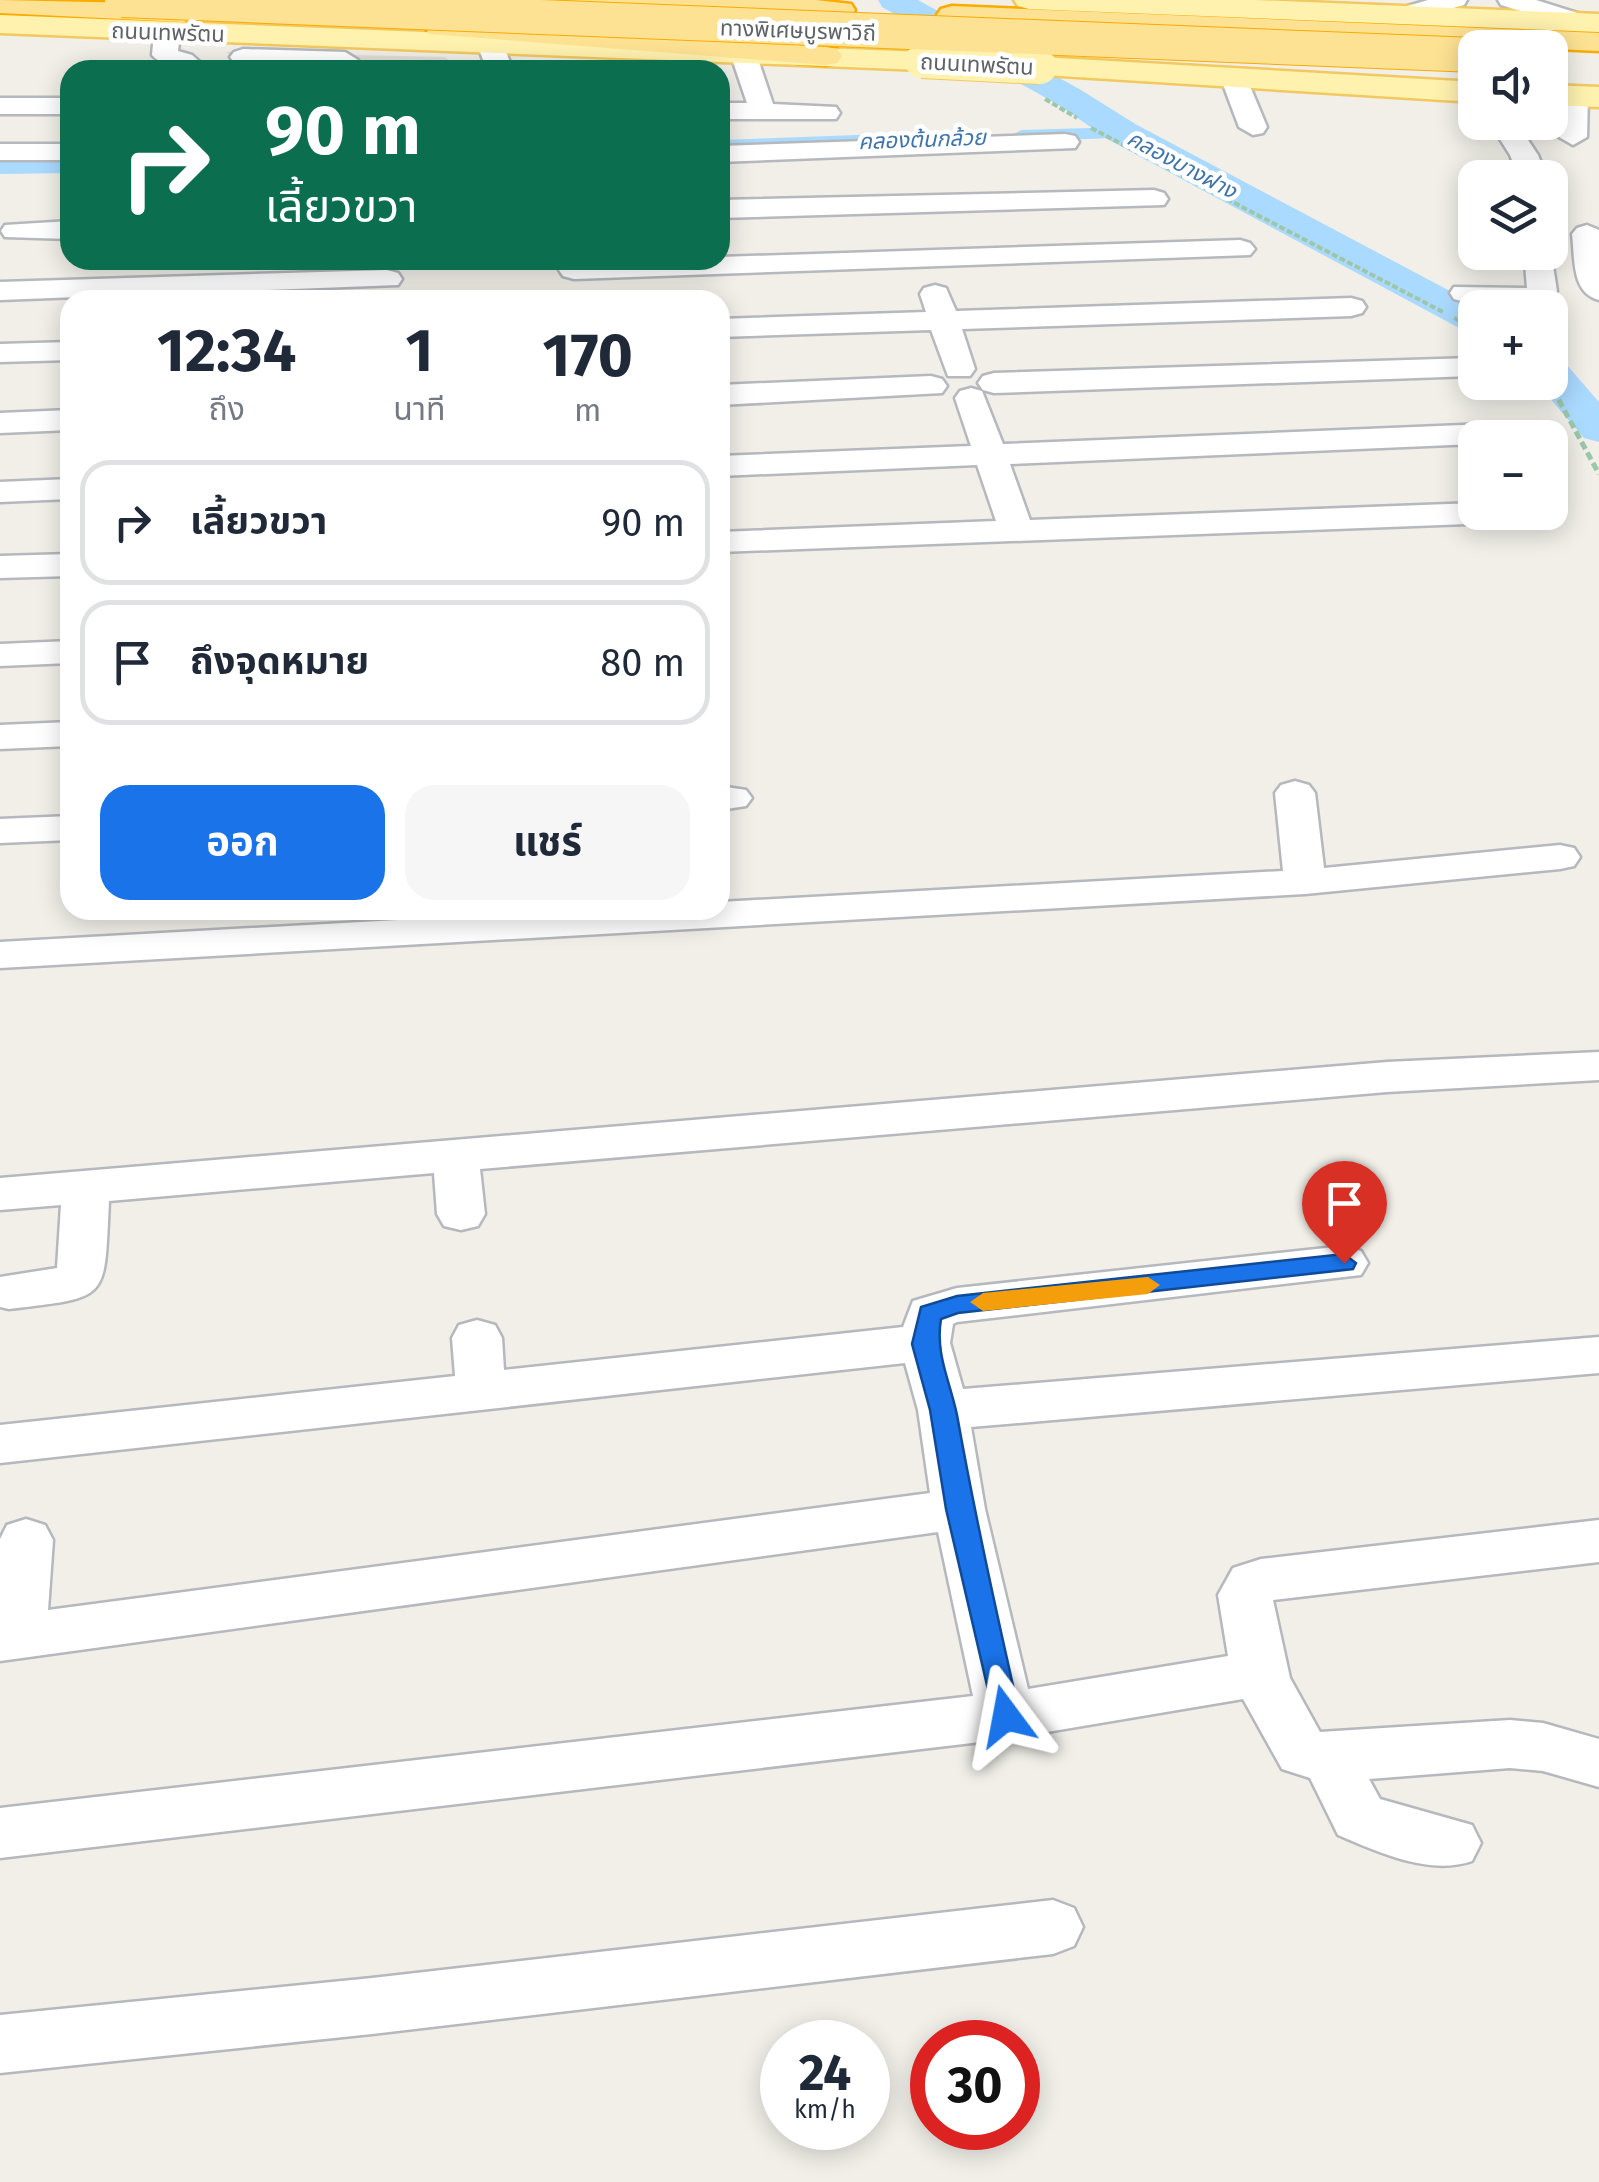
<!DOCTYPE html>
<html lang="th">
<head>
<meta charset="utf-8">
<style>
	:root { --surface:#fff; --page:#f6f6f7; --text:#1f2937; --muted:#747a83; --line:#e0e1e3; --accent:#1a73e8 }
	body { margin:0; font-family:"Fira Sans","Noto Sans Thai",sans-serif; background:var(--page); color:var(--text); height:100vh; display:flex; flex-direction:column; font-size:38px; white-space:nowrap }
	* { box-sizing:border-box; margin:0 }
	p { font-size:32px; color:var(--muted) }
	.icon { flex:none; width:55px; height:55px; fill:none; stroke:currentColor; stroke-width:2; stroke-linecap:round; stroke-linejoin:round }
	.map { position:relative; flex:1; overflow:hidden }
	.details { position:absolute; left:60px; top:290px; width:670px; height:630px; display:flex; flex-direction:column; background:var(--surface); border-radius:30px; box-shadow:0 5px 25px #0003 }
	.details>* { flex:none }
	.hud { position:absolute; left:60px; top:60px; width:670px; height:210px; border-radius:30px; box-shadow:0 5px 25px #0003; background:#0b6e4f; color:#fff; overflow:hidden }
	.buttons { position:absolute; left:1458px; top:30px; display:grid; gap:20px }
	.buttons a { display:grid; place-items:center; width:110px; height:110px; border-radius:20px; background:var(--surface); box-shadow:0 5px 25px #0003; font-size:50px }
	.speed { position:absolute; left:760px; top:2020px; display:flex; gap:20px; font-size:50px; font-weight:700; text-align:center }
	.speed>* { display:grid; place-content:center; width:130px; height:130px; border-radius:50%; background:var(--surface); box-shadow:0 5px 25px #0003; line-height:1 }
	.speed small { font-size:25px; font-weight:400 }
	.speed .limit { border:15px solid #d22; background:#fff; color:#111 }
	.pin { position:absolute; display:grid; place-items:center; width:85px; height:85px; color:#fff; margin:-102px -42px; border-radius:50% 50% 50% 0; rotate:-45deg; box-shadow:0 0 10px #0007 }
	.pin .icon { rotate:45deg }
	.me { position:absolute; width:110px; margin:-55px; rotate:347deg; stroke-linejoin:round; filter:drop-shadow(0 0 8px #0008) }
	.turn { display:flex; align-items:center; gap:35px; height:210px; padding:0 40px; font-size:45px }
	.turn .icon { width:130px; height:130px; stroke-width:2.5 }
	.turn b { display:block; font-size:70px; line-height:85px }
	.eta { display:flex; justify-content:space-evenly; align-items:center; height:170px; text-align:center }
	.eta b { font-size:60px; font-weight:700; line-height:70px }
	.button { display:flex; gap:20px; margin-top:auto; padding:20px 40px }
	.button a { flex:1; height:115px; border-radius:30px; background:var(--accent); color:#fff; font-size:40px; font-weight:700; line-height:115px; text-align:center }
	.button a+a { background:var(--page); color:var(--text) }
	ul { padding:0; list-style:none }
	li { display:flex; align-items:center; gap:30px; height:125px; margin:0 20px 15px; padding:0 20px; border:5px solid var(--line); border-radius:30px }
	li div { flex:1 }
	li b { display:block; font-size:38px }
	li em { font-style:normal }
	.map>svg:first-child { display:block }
	.education { fill:#e1ded6 }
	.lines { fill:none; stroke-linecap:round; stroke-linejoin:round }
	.canal { fill:#aadaff; fill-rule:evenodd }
	.river { fill:#aadaff; fill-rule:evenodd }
	.minor-casing { stroke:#b5b8bc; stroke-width:5 }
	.major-casing { stroke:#f2c960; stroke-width:5 }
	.highway-casing { stroke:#f9ab00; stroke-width:5 }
	.path-far1 { stroke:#9cc7a9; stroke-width:4; stroke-dasharray:6 2.5; stroke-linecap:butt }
	.path { stroke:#9cc7a9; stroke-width:5; stroke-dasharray:8 4; stroke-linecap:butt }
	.minor { fill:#fff; fill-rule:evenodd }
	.major { fill:#fff2af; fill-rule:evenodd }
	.highway { fill:#fde293; fill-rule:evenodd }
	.major-bridge-casing { stroke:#f2c960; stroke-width:36; stroke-linecap:butt }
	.highway-bridge-casing { stroke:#f9ab00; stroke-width:36; stroke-linecap:butt }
	.major-bridge { stroke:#fff2af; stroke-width:34 }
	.highway-bridge { stroke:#fde293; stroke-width:34 }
	.route { fill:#1a73e8; stroke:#114b97; stroke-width:2.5 }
	.slow { fill:#f59e0b }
	.labels { text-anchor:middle; stroke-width:9; stroke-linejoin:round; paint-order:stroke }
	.far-street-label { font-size:22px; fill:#5f6368; stroke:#fff }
	.far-water-label { font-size:22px; font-style:italic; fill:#4174aa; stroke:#fff }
</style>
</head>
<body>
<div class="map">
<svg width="1599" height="2182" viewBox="0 0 1599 2182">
	<rect width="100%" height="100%" fill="#f1efe8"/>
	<polygon class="education" points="226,52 445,57 461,70 249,70"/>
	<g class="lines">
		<g class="canal">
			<polygon points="1124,127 1131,129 1135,133 1131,137 1021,142 1010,136 1021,130"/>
			<polygon points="884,134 892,135 895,140 892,145 720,152 720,140"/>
			<polygon points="70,161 70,173 0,174 0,162"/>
		</g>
		<g class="river">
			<polygon points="878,0 918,0 1081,90 1137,125 1482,308 1475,308 1475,332 1461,329 1111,141 1057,104 882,7"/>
			<polygon points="1550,359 1565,363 1599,402 1599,442 1584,438 1536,382 1550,382"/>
		</g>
		<g class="minor-casing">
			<g id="minor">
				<polygon points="1428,0 1467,0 1464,5 1403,22 1391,15 1394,10"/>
				<polygon points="1498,0 1536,0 1590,17 1594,22 1581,30 1501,5"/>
				<path d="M167 25 180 33 178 51 192 55 209 70C189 70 166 70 152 55L154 33Z"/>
				<polygon points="490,36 503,44 513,70 487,70 477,44"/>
				<polygon points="743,45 756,53 773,104 836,107 840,113 836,119 720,119 720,103 747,103 730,53"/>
				<polygon points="243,49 345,52 358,60 345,68 234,62 230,57 234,52"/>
				<polygon points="1234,71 1247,79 1267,127 1263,133 1253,135 1239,127 1221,79"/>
				<polygon points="1575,88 1588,96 1587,137 1573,145 1559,137 1562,96"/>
				<rect x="0" y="98" width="70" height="16"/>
				<polygon points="1489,122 1516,122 1538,155 1547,178 1519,178 1510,155"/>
				<polygon points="1065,134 1075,136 1079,142 1075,148 720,162 720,146"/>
				<rect x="0" y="144" width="70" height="16"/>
				<polygon points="1154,190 1164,193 1168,199 1164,205 720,218 720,200"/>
				<polygon points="70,221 70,239 5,237 1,231 5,225"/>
				<path d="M1587 225 1599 230V300C1571 293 1575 258 1572 234L1577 228Z"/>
				<polygon points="1240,240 1250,243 1255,249 1250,255 574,279 563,276 559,270 563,264 574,261 720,260 720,257"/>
				<polygon points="1550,247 1557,291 1546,304 1465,302 1454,299 1450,293 1454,287 1527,288 1524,252 1550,252"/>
				<polygon points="387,270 398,273 402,279 398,285 0,300 0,282"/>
				<polygon points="935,285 946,288 956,311 1351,298 1362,301 1366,307 1362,313 1351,316 962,329 975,369 970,376 948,376 931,330 720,337 720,319 926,312 920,294 924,288"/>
				<polygon points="70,342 70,360 0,362 0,344"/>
				<polygon points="1472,358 1475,358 1472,376 994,393 983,390 978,383 983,376 994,373"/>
				<polygon points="931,376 942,379 947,386 942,393 720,405 720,385"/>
				<polygon points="971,388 982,391 1003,444 1511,423 1523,426 1527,433 1524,438 1475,438 1475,444 1010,464 1030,520 1475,503 1475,512 1537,512 1532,519 1520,522 720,552 720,532 996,521 977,465 720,476 720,456 971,446 955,398 960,391"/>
				<polygon points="70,410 70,430 0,433 0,413"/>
				<polygon points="70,479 70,499 0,502 0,482"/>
				<polygon points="70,554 70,576 0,578 0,556"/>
				<polygon points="70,641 70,663 0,666 0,644"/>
				<polygon points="70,722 70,746 0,749 0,725"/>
				<polygon points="1295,781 1309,785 1315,793 1324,868 1560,845 1574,848 1580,857 1574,866 1560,869 1305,894 0,968 0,942 576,910 720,910 720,902 1283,871 1275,793 1281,785"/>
				<polygon points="720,786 746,790 752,798 746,806 720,810"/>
				<polygon points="70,816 70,840 0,843 0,819"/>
				<path d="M1599 1052V1080L1387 1092 480 1169 485 1214 478 1226 461 1230 444 1226 437 1214 434 1173 109 1201C104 1301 111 1297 9 1309L0 1307V1277L57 1268 61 1205 0 1210V1178L1387 1062Z"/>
				<path d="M1344 1246 1361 1251 1368 1263 1361 1275 957 1322 953 1324 950 1343 963 1389 1599 1337V1373L971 1427 985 1509 1028 1689 1228 1656 1218 1595 1233 1568 1261 1559 1599 1520V1562L1273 1600 1290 1678 1320 1732 1510 1720 1543 1723 1599 1739V1787L1543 1771 1510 1768 1369 1779 1380 1799 1472 1825 1481 1843 1472 1861C1430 1876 1378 1852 1338 1835L1310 1778 1282 1769 1243 1699 1006 1739 0 1858V1808L973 1696 938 1532 0 1661V1539L7 1525 26 1519 45 1525 53 1540 48 1610 930 1493 918 1410 905 1363 0 1463V1425L455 1376 452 1338 459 1325 477 1320 495 1325 502 1338 504 1370 903 1327 913 1301 957 1288Z"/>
				<polygon points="1053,1900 1074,1908 1083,1927 1074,1946 1053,1954 372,2034 0,2073 0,2015 372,1978"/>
			</g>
		</g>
		<g class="major-casing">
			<g id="major">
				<polygon points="1014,0 1255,0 1599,14 1599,32 1029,9 1018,6"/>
				<polygon points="0,15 922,52 933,54 938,61 933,68 922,70 0,33"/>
				<polygon points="1040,57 1475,82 1475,102 1029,74 1024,67 1029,60"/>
				<polygon points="1550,85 1599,87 1599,107 1550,105"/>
			</g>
		</g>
		<g class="highway-casing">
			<g id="highway">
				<polygon points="0,0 183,4 194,7 198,13 194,19 183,22 0,13"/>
				<polygon points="560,0 816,0 851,4 855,10 851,16 840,19 575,9 564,6"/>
				<polygon points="952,6 1599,33 1599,51 941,21 937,15 941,9"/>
				<polygon points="440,18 826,47 837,49 842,56 837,63 826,65 429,34 425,27 429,20"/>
			</g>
		</g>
		<g class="path-far1">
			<polyline points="1045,99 1077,118"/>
			<polyline points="1091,128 1443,312"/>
			<polyline points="1454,318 1475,329"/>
		</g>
		<polyline class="path" points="1543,382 1555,393 1599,474"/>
		<use href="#minor" class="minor"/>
		<use href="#major" class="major"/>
		<use href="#highway" class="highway"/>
		<g class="major-bridge-casing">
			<polyline id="major-bridge" points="922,61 1040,67"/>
		</g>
		<g class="highway-bridge-casing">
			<polyline id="highway-bridge" points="122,0 1475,55"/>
		</g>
		<use href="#major-bridge" class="major-bridge"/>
		<use href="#highway-bridge" class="highway-bridge"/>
	</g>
	<path class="route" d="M1344 1254 1356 1263 1353 1269 958 1313 941 1319C935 1354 950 1381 957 1415 975 1516 997 1616 1020 1716L1016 1724 1006 1728 996 1724 946 1509 930 1410 912 1344 921 1307 957 1296Z"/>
	<polygon class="slow" points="1148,1277 1160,1285 1148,1294 983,1311 970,1302 983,1293"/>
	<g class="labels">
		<g class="far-street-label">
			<text transform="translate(798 30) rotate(2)" y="8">ทางพิเศษบูรพาวิถี</text>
			<text transform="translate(168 32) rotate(2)" y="8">ถนนเทพรัตน</text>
			<text transform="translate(977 64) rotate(3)" y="8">ถนนเทพรัตน</text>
		</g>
		<g class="far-water-label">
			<text transform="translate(922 139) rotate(-2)" y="8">คลองต้นกล้วย</text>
			<text transform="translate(1182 164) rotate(28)" y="8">คลองบางฝาง</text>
		</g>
	</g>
</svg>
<div class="buttons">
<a><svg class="icon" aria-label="sound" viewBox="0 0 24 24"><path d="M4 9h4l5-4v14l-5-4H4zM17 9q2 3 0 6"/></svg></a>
<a><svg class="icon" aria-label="layers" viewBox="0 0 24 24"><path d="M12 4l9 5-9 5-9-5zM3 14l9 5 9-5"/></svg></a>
<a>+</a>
<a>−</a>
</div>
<div class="speed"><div>24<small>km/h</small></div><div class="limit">30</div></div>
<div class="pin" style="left:1344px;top:1263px;background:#d93025"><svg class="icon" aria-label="arrive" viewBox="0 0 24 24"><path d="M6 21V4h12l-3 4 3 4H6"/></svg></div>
<svg class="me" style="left:1006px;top:1716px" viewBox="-20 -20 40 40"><path d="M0-17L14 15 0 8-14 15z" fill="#1a73e8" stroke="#fff" stroke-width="4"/></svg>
<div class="hud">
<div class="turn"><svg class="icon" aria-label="right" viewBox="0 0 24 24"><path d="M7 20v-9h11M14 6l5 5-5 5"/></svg><div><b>90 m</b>เลี้ยวขวา</div></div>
</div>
<section class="details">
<div class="eta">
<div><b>12:34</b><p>ถึง</p></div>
<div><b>1</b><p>นาที</p></div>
<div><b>170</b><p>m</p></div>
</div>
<ul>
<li><svg class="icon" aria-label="right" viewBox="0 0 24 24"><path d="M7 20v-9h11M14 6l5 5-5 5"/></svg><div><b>เลี้ยวขวา</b></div><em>90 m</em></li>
<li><svg class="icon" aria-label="arrive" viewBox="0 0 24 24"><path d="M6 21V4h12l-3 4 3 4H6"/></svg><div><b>ถึงจุดหมาย</b></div><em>80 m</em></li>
</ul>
<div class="button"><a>ออก</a><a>แชร์</a></div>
</section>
</div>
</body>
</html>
